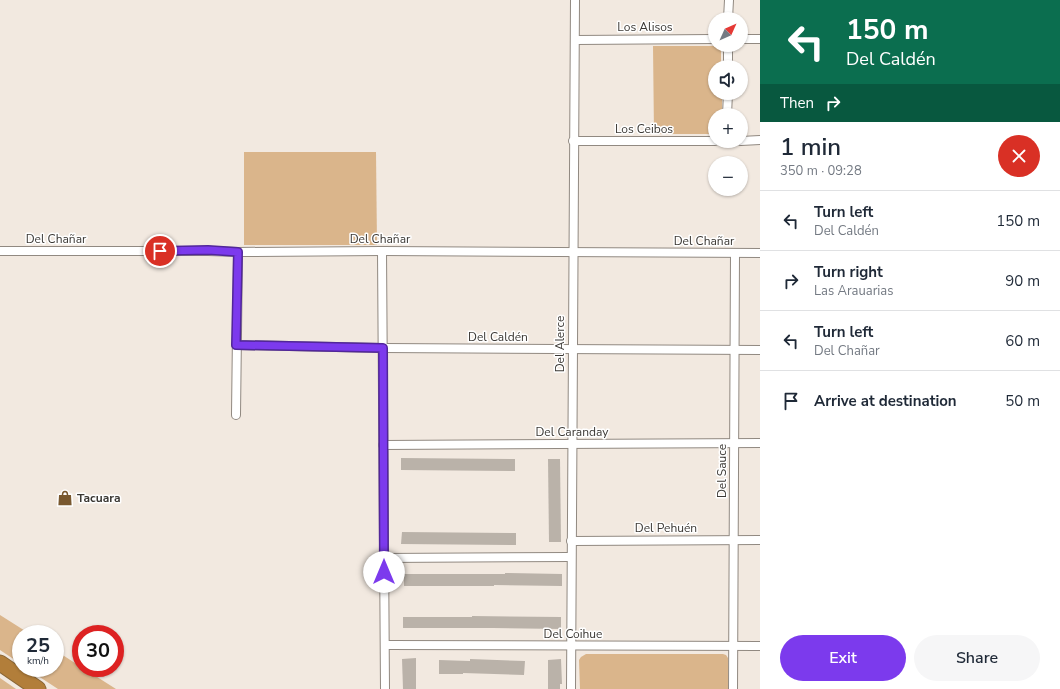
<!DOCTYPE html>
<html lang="en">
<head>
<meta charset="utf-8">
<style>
	:root { --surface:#fff; --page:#f6f6f7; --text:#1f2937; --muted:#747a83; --line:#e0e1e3; --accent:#7c3aed }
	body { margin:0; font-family:"Nunito Sans",sans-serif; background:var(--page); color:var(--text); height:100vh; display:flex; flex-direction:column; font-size:15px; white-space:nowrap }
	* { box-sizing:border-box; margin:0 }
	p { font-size:13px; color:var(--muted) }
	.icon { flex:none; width:22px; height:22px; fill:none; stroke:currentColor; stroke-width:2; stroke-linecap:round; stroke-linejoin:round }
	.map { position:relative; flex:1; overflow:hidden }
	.details { display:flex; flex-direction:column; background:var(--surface); width:300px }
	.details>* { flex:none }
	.banner { background:#0b6e4f; color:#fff; overflow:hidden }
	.needle { width:26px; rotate:45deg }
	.tools { position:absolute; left:708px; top:12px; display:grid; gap:8px }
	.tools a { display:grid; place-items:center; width:40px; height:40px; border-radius:50%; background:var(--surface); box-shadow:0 1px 3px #0004; font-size:20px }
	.speed { position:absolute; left:12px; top:625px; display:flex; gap:8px; font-size:20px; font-weight:700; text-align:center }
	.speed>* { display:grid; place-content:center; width:52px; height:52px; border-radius:50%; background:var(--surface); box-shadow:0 1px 3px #0004; line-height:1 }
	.speed small { font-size:10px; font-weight:400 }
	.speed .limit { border:6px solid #d22; background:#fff; color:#111 }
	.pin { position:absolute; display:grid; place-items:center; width:34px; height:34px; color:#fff; margin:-17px; border:2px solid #fff; border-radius:50%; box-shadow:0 1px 4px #0007 }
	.me { position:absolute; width:44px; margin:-22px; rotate:0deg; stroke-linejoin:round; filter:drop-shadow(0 0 3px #0008) }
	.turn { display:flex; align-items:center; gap:14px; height:84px; padding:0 20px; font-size:18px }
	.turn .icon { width:52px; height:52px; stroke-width:2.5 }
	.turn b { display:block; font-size:28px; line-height:34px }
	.then { display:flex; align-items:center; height:38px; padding:0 20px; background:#0003; gap:8px; font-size:15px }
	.round { display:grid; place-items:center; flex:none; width:42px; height:42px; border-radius:21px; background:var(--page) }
	.summary { display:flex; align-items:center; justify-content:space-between; height:68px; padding:0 20px }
	h1 { font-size:24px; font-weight:600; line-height:30px }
	.primary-button { display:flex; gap:8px; margin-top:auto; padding:8px 20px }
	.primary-button a { flex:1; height:46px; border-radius:24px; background:var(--accent); color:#fff; font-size:16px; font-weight:600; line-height:46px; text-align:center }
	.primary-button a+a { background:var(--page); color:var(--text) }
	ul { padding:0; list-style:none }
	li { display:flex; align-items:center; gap:12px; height:60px; padding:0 20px; border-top:1px solid var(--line) }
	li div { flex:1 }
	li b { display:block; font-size:15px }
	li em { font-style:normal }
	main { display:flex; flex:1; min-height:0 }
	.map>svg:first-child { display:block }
	.green { fill:#dab58b }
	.building { fill:#bab2a9 }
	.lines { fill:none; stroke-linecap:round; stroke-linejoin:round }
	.street-casing { stroke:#918981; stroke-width:10 }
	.highway-casing { stroke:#886638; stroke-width:17 }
	.street { stroke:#fff; stroke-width:8 }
	.highway { stroke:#b27e3a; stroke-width:15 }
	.route-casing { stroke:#51269a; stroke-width:10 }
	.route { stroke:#7c3aed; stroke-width:7 }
	.labels { text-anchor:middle; stroke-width:3; stroke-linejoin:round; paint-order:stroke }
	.street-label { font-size:12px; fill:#3b3834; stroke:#fff }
	.poi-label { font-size:12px; font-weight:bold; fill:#3b3834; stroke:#fff; text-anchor:start }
</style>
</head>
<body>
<main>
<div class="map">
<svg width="760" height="689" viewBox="0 0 760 689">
	<rect width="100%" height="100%" fill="#f2e9e0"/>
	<g class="green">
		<polygon points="653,46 721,46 721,67 715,67 715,93 722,93 722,115 715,115 715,134 654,134"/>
		<polygon points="244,152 376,152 377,245 244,245"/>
		<polygon points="0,615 30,634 21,634 21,664 0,650"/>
		<polygon points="55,650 81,667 81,668 83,668 116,689 58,689 26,668 55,668"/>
		<polygon points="586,654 723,654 726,655 728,658 728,689 580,689 579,660 581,657"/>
		<polygon points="0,678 16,689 0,689"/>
	</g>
	<g class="building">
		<polygon points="401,458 515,459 515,471 401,470"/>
		<polygon points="548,459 560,459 561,542 549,542"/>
		<polygon points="402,532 516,533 516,545 401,544"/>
		<polygon points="505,573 562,574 562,586 494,585 494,586 404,586 404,574 505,574"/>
		<polygon points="472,616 561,617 561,629 493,628 403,628 403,617 472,617"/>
		<polygon points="416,658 416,689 403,689 402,659"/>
		<polygon points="470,659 525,661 524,675 463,673 463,674 439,674 439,660 470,661"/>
		<polygon points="561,659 562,684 560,684 560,689 548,689 548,660"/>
	</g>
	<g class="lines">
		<g class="street-casing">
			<g id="street">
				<polyline points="728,19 729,0"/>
				<polyline points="741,39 760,39"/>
				<polyline points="575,40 715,39"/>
				<polyline points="728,67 728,45"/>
				<polyline points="727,115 728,93"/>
				<polyline points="573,141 715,141"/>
				<polyline points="741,141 760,140"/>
				<polyline points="0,251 208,251 238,252 382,251 760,253"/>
				<polyline points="382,251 385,689"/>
				<polyline points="236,345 383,348 760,350"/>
				<polyline points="236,415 238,252"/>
				<polyline points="383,445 760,443"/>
				<polyline points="571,541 760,540"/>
				<polyline points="384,558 571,557"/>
				<polyline points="385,645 760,646"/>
				<polyline points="571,689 575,0"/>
				<polyline points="733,689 735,253"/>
			</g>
		</g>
		<g class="highway-casing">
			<polyline id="highway" points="0,663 38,689"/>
		</g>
		<use href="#street" class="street"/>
		<use href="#highway" class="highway"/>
	</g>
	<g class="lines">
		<g class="route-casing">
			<polyline id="route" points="160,251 208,250 238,252 236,345 383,348 384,572"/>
		</g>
		<use href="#route" class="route"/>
	</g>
	<defs>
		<g id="shop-bare" transform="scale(1.2)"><path d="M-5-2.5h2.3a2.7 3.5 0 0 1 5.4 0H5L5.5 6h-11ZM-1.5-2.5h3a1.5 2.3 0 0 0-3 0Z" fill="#79582f" stroke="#fff" stroke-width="2.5" paint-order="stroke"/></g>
	</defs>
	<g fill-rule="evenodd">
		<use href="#shop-bare" x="65" y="498"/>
	</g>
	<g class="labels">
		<g class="street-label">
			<text x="645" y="31">Los Alisos</text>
			<text x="644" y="133">Los Ceibos</text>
			<text x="56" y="243">Del Chañar</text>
			<text x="380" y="243">Del Chañar</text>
			<text x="704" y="245">Del Chañar</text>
			<text x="498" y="341">Del Caldén</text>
			<text transform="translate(560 344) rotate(-90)" y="4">Del Alerce</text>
			<text x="572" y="436">Del Caranday</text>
			<text transform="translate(722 471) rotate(-90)" y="4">Del Sauce</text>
			<text x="666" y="532">Del Pehuén</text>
			<text x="573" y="638">Del Coihue</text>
		</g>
		<g class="poi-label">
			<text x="77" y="502">Tacuara</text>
		</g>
	</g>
</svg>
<div class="tools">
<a><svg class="needle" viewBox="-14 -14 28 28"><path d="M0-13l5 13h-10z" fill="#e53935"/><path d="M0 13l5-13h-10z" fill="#747a83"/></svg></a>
<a><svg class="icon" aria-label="sound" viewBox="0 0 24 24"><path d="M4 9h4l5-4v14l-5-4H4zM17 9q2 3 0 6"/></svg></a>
<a>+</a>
<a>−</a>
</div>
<div class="speed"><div>25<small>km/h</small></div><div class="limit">30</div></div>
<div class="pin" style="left:160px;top:251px;background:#d93025"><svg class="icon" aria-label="arrive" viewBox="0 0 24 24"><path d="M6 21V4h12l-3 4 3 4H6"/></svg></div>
<svg class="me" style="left:384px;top:572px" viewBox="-20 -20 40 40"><circle r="19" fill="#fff"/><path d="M0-13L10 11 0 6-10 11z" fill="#7c3aed"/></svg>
</div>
<section class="details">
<div class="banner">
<div class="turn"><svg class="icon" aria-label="left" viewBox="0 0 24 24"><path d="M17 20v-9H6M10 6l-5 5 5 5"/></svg><div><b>150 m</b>Del Caldén</div></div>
<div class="then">Then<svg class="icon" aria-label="right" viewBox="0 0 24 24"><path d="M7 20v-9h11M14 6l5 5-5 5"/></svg></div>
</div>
<div class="summary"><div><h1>1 min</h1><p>350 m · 09:28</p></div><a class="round" style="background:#d93025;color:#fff"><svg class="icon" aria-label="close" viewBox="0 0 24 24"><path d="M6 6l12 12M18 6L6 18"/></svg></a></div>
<ul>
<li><svg class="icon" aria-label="left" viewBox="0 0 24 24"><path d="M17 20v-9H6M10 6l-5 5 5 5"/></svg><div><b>Turn left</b><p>Del Caldén</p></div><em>150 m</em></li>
<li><svg class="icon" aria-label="right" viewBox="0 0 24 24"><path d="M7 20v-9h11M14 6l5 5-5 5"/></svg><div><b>Turn right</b><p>Las Arauarias</p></div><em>90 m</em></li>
<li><svg class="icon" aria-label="left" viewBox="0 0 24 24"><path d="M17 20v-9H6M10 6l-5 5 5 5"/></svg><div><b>Turn left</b><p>Del Chañar</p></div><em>60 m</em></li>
<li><svg class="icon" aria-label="arrive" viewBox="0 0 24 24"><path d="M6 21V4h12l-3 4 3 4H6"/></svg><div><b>Arrive at destination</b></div><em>50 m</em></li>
</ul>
<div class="primary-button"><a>Exit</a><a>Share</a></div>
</section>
</main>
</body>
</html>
